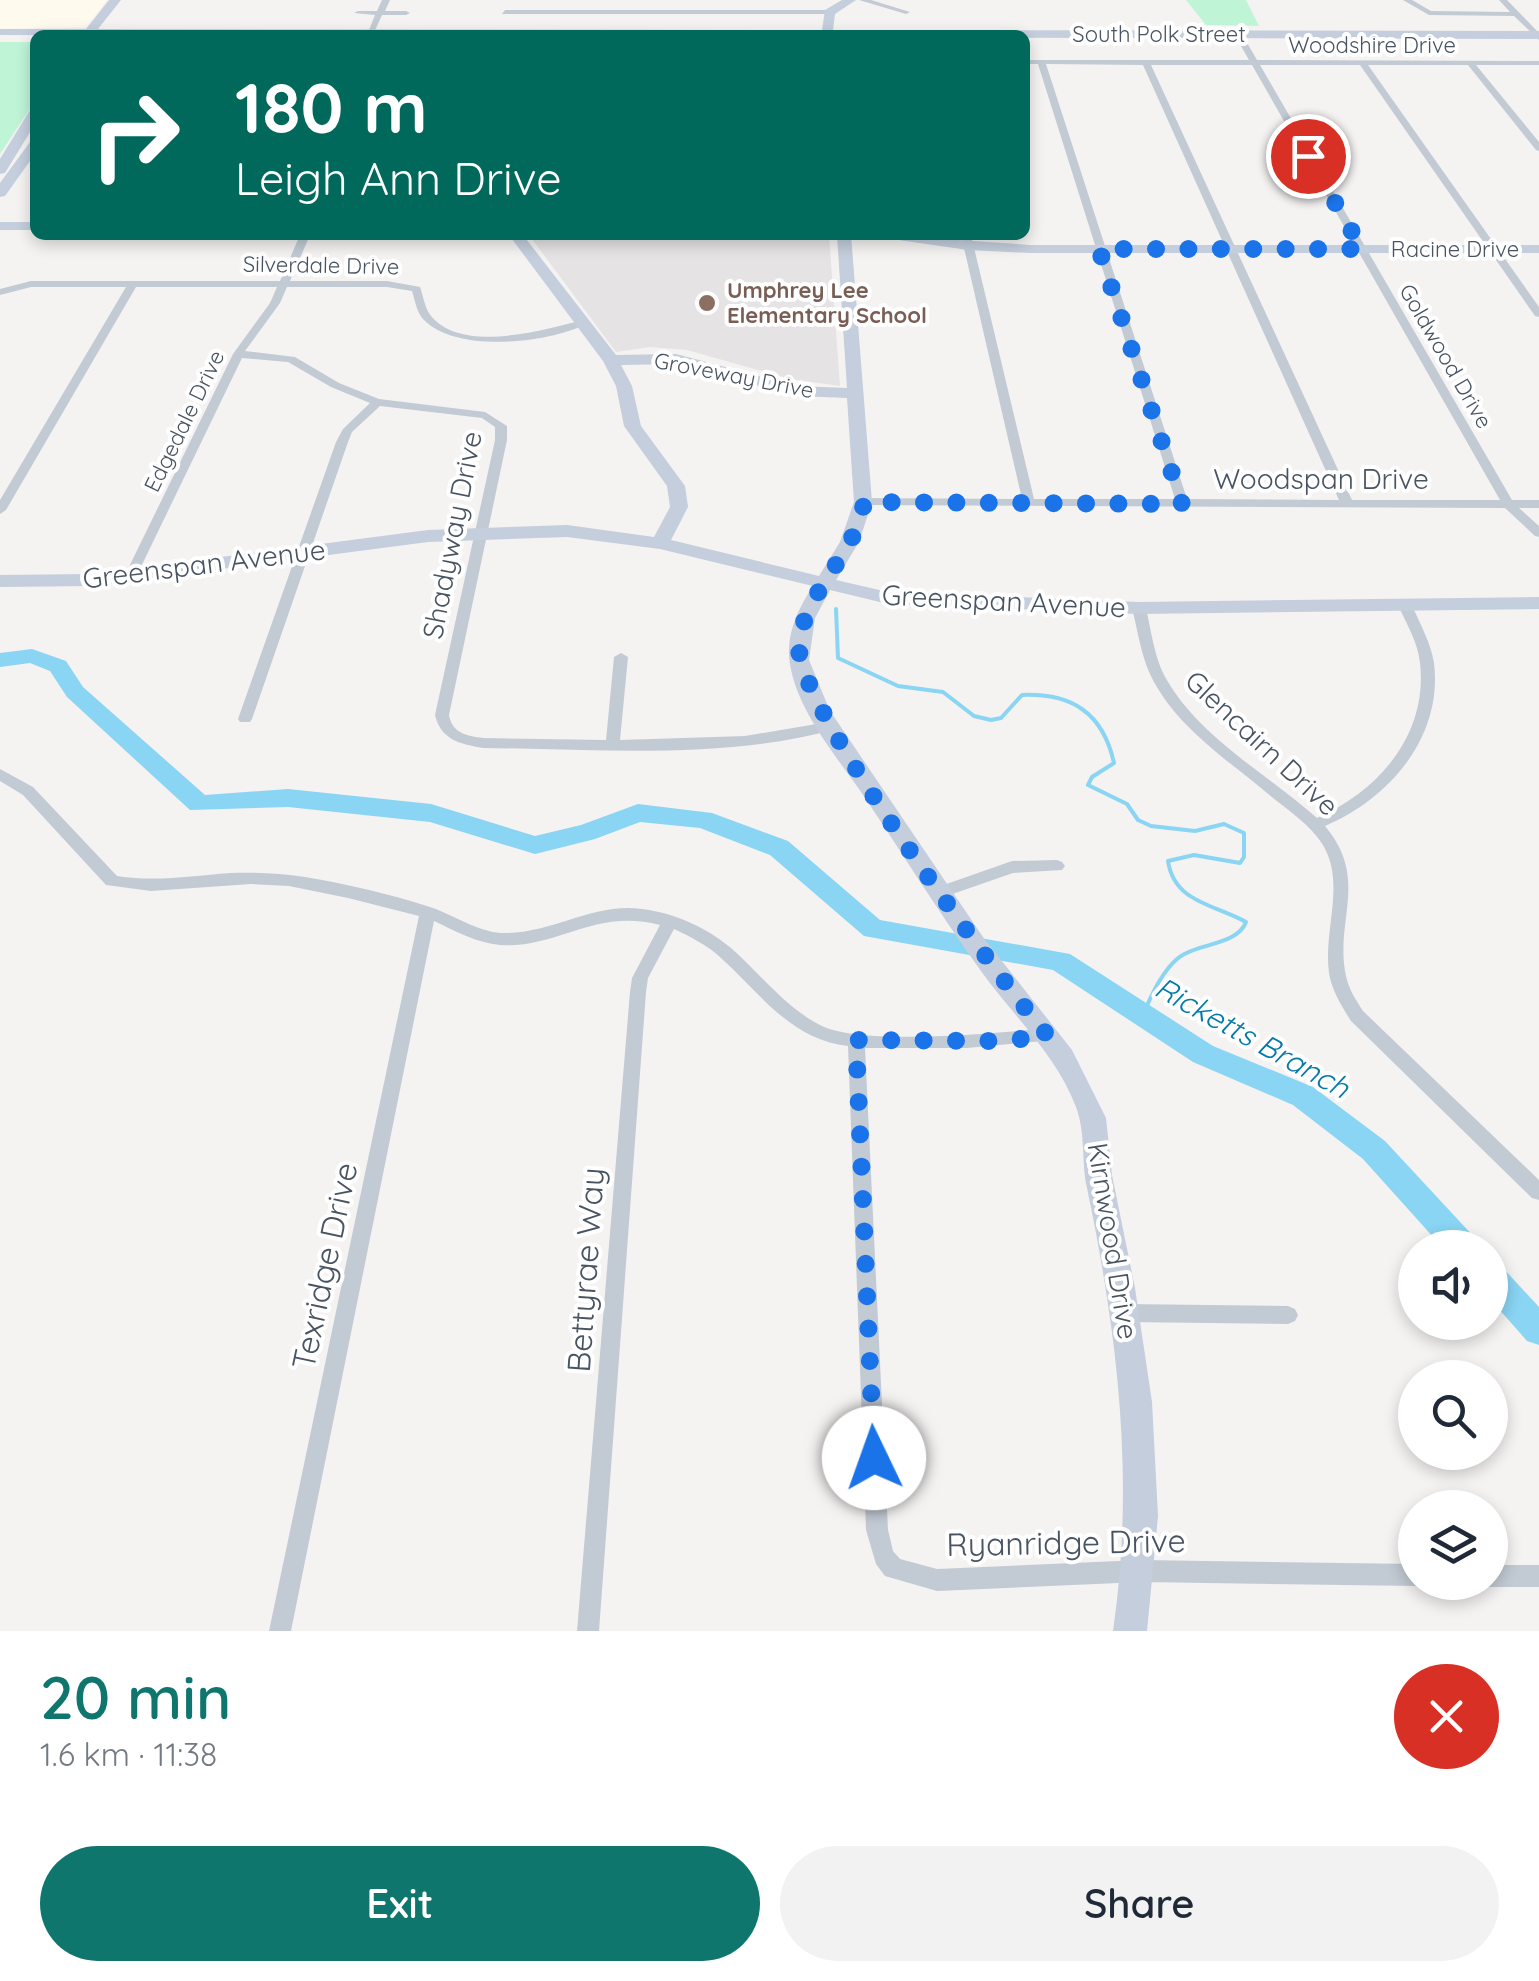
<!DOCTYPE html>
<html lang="en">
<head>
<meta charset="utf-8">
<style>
	:root { --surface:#fff; --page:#f2f2f3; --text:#1f2937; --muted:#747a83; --accent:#0f766e }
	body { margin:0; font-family:Quicksand,sans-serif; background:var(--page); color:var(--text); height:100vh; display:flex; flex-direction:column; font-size:38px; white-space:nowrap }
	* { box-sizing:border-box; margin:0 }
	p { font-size:32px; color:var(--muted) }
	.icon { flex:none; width:55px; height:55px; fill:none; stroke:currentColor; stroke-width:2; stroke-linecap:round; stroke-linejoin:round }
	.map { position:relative; height:1631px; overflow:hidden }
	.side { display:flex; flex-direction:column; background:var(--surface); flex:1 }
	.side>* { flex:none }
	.banner { position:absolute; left:30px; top:30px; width:1000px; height:210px; border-radius:15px; box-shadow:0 5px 15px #0003; background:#00695c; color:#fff; overflow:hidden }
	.buttons { position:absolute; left:1398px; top:1230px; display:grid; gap:20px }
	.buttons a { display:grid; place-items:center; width:110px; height:110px; border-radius:50%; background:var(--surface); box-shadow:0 5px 15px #0003; font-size:50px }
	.pin { position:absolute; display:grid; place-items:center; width:85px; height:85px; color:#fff; margin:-42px; border:5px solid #fff; border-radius:50%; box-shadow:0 2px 10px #0007 }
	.me { position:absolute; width:110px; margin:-55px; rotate:357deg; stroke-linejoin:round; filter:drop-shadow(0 0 8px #0008) }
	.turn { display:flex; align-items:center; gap:35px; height:210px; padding:0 40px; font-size:45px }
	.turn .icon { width:130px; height:130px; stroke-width:2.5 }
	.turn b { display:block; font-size:70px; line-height:85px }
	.round { display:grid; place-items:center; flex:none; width:105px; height:105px; border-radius:52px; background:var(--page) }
	.summary { display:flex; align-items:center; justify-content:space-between; height:170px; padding:0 40px }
	h1 { font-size:60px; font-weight:600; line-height:75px; color:var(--accent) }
	.action { display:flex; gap:20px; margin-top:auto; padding:20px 40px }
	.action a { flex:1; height:115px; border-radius:60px; background:var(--accent); color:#fff; font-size:40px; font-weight:600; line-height:115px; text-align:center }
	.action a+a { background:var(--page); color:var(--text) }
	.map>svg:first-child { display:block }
	.commercial { fill:#fefaed }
	.education { fill:#e6e3e4 }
	.green { fill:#bff4d7 }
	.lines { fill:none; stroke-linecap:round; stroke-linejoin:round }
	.stream { stroke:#89d5f3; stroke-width:4 }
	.river { fill:#89d5f3; fill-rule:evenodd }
	.street { fill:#c2cbd4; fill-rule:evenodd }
	.secondary { fill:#c4cedc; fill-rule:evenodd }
	.route { stroke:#1a73e8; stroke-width:18; stroke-dasharray:0 32.4 }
	.education-dot { fill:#8d6e63; stroke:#fff; stroke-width:4 }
	.labels { text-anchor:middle; stroke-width:8; stroke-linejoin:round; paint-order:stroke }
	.far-street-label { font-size:22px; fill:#485462; stroke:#fff }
	.far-education-label { font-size:22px; font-weight:bold; fill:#785e54; stroke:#fff; text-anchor:start }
	.street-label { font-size:28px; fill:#485462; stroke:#fff }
	.water-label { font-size:30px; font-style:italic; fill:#037aab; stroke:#fff }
	.near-street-label { font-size:32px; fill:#485462; stroke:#fff }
</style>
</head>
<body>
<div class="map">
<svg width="1539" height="1631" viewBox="0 0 1539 1631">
	<rect width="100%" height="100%" fill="#f5f2f2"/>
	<polygon class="commercial" points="0,0 107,0 86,27 0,29"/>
	<polygon class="education" points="529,235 829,235 840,386 790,379 687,350 650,347 616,352"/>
	<g class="green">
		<polygon points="1186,0 1246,0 1259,26 1206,25"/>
		<polygon points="0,42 35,42 35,101 0,154"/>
	</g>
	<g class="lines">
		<path class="stream" d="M836 609 838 658 898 686 943 692 974 716 991 720 1001 718 1022 695C1072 693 1103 713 1114 763L1092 777 1088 785 1127 804 1138 820 1151 826 1195 831 1224 824 1244 833V857L1240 863 1194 855 1168 861C1174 902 1213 904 1246 922 1237 946 1195 943 1177 959 1161 973 1152 995 1143 1014"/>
		<g class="river">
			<polygon points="32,649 66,661 83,687 205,795 288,789 431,804 535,836 581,825 638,804 712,813 788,841 880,920 1070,954 1213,1046 1313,1087 1385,1141 1475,1238 1480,1248 1443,1248 1363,1159 1293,1105 1193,1062 1053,970 864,936 770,855 700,828 640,822 595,839 535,854 430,822 288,807 190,810 67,697 50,671 30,663 0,667 0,653"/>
			<polygon points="1490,1261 1501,1266 1539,1307 1539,1345 1527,1341 1490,1299"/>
		</g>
		<g class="street">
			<polygon points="382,0 390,0 385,11 406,11 410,13 406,15 382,15 373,35 367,35 375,15 354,13 358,11 377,11"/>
			<polygon points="859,0 871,0 910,12 906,14"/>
			<polygon points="1403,0 1412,0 1431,11 1510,12 1499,0 1507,0 1539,33 1539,40 1514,16 1429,15"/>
			<polygon points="505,10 829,10 833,12 829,14 502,14"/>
			<path d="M1238 32 1242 34 1257 60 1539 61V65H1476L1539 142V151L1536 150 1468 65H1368L1539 307V317L1535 316 1360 65H1260L1512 500H1539V508H1519L1539 526V537L1535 536 1505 508 859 505 857 502 863 498 1022 499 961 235H971L1034 499H1175L1038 64H1025V60H1249L1234 34ZM1046 64 1143 65 1339 500 1187 499ZM1151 65H1252L1500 500H1352Z"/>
			<path d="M300 235H310L290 281H387L420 287C423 295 425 309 431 316 463 354 543 330 583 320L588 323C551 343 457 354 424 320 417 313 415 301 412 291L387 287H287L280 303 245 351 295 357 339 383 379 399 485 412 507 426V440L449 715C452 733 467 736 483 738L606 740 614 657 621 653 628 657 620 740 745 736 828 722 833 724 835 727 833 730C719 760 599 749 483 748 460 744 441 740 435 715L495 440V427L482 418 380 406 352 432 348 442 252 719 250 722H240L238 719 336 442 343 429 370 403 331 387 288 362 242 358 137 575 131 579 125 575 233 354 270 303 277 287H136L6 510 0 514V500L126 287H31L0 295V289L31 281H280Z"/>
			<path d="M1405 601 1412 605C1420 624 1431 643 1434 663 1443 737 1389 799 1325 826 1370 880 1334 920 1346 976 1349 990 1356 1000 1363 1011L1539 1180V1200L1532 1198 1351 1021C1341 1005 1332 991 1329 973 1323 930 1346 884 1323 845 1310 824 1286 809 1267 793 1224 757 1169 722 1147 667 1140 648 1137 628 1132 608L1139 604 1146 608C1151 630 1154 655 1164 675 1197 736 1266 773 1317 818 1379 791 1428 734 1420 663 1418 642 1406 623 1398 605Z"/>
			<path d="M0 769 33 787 117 876C155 882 192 876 230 873 255 872 280 873 305 877 347 884 390 894 430 907 454 915 476 931 501 933 550 935 593 902 642 909 674 913 706 927 731 948 761 974 785 1008 822 1026 863 1046 1000 1033 1048 1028L1054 1030 1057 1035 1054 1040 967 1048H865L888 1530 893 1551 900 1559 937 1569 1141 1560 1415 1564V1582L1423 1583 1415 1586 1141 1582 937 1591 885 1576 876 1564 866 1530 848 1046C791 1040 760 993 721 958 707 945 691 937 674 929L648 978 646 992 599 1631H577L630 992 632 978 660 925C594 908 558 949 500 945 477 943 455 931 434 921L291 1631H269L419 916 348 898 289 886 251 884 151 891 106 885 23 795 0 781Z"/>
			<polygon points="1057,860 1062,862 1065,866 1062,870 1013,873 941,898 935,896 933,892 935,888 1012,861"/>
			<polygon points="1126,1304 1288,1306 1295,1309 1298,1315 1295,1321 1288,1324 1126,1322 1119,1319 1116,1313 1119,1307"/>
			<polygon points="1490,1565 1539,1565 1539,1587 1490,1587 1482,1584 1490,1582"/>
		</g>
		<g class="secondary">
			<polygon points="109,0 121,0 98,29 822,30 825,10 842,0 856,0 835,14 833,30 1539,31 1539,39 0,35 0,29 86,29"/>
			<polygon points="35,109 35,124 5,173 0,174 0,159 30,110"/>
			<polygon points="35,141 35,154 5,196 0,197 0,183 30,142"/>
			<rect x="0" y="222" width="35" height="8"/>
			<path d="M509 235H523L616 355 676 354 797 386 847 388 837 235H851L872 502 859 542 836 580 888 592 1139 602 1539 597V609L1139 614 888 604 830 590 815 618 809 660 830 711 983 937 1072 1050 1106 1118 1112 1175 1135 1288 1152 1402 1158 1516 1147 1631H1113C1135 1480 1118 1337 1087 1188 1081 1161 1086 1134 1076 1107 1056 1054 1013 1016 981 971 938 912 900 849 859 789 833 752 797 709 790 664 785 635 798 609 813 586L660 549 567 537 428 542 90 586 0 587V575L90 574 428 530 567 525 654 537 670 507 667 486 624 426 616 386 603 361ZM676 364 797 396 847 398 854 502 840 542 819 576 671 540 688 507 685 486 641 426 632 386 621 365Z"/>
			<polygon points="885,235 1031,245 1539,245 1539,253 1031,253 968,250 892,239"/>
		</g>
	</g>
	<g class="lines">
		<path class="route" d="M874 1458 856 1040 1002 1041 1048 1036C1001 981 795 705 799 646 803 591 856 556 864 502L1182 504 1099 249H1362L1308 156"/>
	</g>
	<circle class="education-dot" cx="707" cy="303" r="10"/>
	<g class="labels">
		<g class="far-street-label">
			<text x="1159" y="42">South Polk Street</text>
			<text x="1372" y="53">Woodshire Drive</text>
			<text x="1455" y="257">Racine Drive</text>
			<text transform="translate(321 265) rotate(1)" y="8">Silverdale Drive</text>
			<text transform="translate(1446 356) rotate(60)" y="8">Goldwood Drive</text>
			<text transform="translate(734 375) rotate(11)" y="8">Groveway Drive</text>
			<text transform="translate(184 421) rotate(-64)" y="8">Edgedale Drive</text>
		</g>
		<g class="far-education-label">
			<text x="727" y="298">Umphrey Lee<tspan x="727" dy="25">Elementary School</tspan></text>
		</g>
		<g class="street-label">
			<text x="1321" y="489">Woodspan Drive</text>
			<text transform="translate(452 535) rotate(-79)" y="10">Shadyway Drive</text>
			<text transform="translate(204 564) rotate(-7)" y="10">Greenspan Avenue</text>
			<text transform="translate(1004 601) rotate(3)" y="10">Greenspan Avenue</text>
			<text transform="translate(1262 743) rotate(43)" y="10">Glencairn Drive</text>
			<text transform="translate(1113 1241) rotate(81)" y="10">Kirnwood Drive</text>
		</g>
		<g class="water-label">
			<text transform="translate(1252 1038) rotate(29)" y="10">Ricketts Branch</text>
		</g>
		<g class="near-street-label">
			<text transform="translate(325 1266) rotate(-78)" y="11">Texridge Drive</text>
			<text transform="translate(586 1270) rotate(-86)" y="11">Bettyrae Way</text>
			<text transform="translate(1066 1543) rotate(-1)" y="11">Ryanridge Drive</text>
		</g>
	</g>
</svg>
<div class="buttons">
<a><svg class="icon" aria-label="sound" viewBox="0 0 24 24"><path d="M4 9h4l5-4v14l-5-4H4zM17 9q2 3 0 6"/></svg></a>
<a><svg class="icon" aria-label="search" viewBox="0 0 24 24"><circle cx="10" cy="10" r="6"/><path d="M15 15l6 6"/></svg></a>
<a><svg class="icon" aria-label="layers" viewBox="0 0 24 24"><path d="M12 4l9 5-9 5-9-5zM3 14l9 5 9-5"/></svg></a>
</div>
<div class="pin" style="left:1308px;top:156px;background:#d93025"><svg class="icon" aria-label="arrive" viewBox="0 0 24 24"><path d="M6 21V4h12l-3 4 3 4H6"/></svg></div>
<svg class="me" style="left:874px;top:1458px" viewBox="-20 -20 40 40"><circle r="19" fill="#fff"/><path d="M0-13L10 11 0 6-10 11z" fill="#1a73e8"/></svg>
<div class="banner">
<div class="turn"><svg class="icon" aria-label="right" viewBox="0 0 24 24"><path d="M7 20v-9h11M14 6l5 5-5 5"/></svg><div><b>180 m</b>Leigh Ann Drive</div></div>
</div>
</div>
<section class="side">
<div class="summary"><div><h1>20 min</h1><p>1.6 km · 11:38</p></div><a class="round" style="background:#d93025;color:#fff"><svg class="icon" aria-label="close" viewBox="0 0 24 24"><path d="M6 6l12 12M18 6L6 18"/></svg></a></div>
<div class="action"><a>Exit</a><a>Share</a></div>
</section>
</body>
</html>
